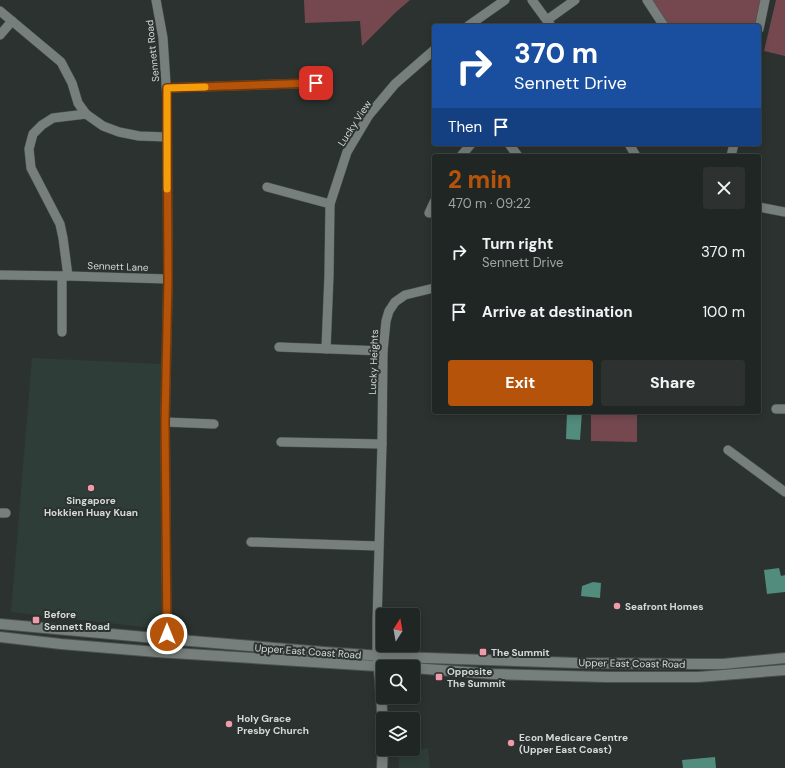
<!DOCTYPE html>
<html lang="en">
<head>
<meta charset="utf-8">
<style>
	:root { --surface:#202624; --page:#2d3231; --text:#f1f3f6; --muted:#a2a5a6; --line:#3d4341; --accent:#b45309 }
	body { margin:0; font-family:"DM Sans",sans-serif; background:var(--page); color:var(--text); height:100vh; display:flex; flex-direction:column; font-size:15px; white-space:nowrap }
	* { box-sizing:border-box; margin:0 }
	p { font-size:13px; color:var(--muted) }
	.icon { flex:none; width:22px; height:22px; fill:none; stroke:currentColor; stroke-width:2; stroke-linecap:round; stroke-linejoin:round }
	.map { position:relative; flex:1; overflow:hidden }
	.details { position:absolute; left:432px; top:154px; width:329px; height:260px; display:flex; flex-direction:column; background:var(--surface); border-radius:4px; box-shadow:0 2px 10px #0003,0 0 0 1px var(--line) }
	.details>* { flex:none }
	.hud { position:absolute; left:432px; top:24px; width:329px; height:122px; border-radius:4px; box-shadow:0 2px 10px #0003,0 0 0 1px var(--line); background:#1a4fa0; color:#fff; overflow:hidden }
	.needle { width:26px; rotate:11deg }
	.buttons { position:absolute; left:376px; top:608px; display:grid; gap:8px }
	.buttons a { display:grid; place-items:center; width:44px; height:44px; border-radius:4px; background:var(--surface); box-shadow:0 2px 10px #0003,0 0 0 1px var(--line); font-size:20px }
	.pin { position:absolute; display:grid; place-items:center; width:34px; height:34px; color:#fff; margin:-17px; border-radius:8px; box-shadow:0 2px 6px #0006 }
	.me { position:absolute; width:44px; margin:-22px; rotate:0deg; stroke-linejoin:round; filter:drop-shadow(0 0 3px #0008) }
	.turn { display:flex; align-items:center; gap:14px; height:84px; padding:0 16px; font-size:18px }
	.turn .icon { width:52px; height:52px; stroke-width:2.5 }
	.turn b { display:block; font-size:28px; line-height:34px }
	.then { display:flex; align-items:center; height:38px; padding:0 16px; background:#0003; gap:8px; font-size:15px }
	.round { display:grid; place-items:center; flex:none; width:42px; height:42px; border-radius:4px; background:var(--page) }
	.summary { display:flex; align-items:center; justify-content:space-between; height:68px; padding:0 16px }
	h1 { font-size:24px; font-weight:800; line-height:30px; color:var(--accent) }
	.action { display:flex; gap:8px; margin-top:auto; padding:8px 16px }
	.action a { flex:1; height:46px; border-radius:4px; background:var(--accent); color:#fff; font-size:16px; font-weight:800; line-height:46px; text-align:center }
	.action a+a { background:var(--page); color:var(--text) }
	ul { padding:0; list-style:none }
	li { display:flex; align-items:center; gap:12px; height:60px; padding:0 16px }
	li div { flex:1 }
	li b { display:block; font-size:15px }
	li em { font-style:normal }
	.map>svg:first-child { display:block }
	.built { fill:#2e3d38 }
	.green { fill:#75484f }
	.water { fill:#518c7c }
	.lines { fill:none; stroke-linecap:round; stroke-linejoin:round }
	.street-casing { stroke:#49504e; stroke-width:10 }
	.secondary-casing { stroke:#49504e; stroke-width:12 }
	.street { stroke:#767f7c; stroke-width:9 }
	.secondary { stroke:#767f7c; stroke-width:10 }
	.route-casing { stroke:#753606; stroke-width:10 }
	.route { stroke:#b45309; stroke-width:7 }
	.slow { stroke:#f59e0b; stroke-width:7 }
	.poi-dot { fill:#f39aa8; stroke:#2b3230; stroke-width:1.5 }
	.labels { text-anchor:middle; stroke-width:4; stroke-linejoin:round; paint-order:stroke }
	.street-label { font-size:10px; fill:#d5dad8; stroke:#2b3230 }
	.poi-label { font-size:10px; font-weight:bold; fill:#d5dad8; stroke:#2b3230; text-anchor:start }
</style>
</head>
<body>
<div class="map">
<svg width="785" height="768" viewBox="0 0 785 768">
	<rect width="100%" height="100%" fill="#2b3230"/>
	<g class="built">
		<polygon points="32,358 163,364 161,629 11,612"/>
		<polygon points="428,748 430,768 399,768 398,753"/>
	</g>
	<g class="green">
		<polygon points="304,0 410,0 396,12 362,46 360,21 305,23"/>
		<polygon points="651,0 761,0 755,26 669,26"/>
		<polygon points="776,0 785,0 785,56 764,51"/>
		<polygon points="591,412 637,412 637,442 591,441"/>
	</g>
	<g class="water">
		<polygon points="567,412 582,412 580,440 566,439"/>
		<polygon points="779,568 781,576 785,575 785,592 767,594 764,570"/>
		<polygon points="593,582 601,583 600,598 581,596 582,586"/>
		<polygon points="715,757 716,768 683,768 682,760"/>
	</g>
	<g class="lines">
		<g class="street-casing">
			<g id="street">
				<polyline points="156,0 163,38 167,99 168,279 165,422 167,653"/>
				<polyline points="532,0 551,26"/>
				<polyline points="647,0 664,26"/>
				<polyline points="0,11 61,62 72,83 78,103 86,114"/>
				<polyline points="547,20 575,0"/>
				<polyline points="468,26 505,0"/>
				<polyline points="759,29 765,0"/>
				<polyline points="0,35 12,21"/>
				<polyline points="167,88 316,83"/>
				<polyline points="509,144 518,156"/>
				<polyline points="629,144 636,156"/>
				<polyline points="461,156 471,144"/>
				<polyline points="731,156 734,144"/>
				<polyline points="267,187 330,204"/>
				<polyline points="759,207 785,212"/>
				<polyline points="429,213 434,202"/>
				<polyline points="0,275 68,276 168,279"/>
				<polyline points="62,276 62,332"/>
				<polyline points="68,276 63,238 60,224 31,168 29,149 33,134 42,125 53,118 86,114 103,126 119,132 139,136 167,137"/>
				<polyline points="279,347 383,351"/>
				<polyline points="326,349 329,275 330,204 347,152 369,115 395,84 434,50"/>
				<polyline points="776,409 785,409"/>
				<polyline points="165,422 214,424"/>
				<polyline points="281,442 382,444"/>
				<polyline points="728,450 785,492"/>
				<polyline points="0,513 6,513"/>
				<polyline points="251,542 378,546"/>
				<polyline points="377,656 377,623 382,444 383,351 386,321 389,311 395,302 405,295 434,288"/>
			</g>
		</g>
		<g class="secondary-casing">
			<g id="secondary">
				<polyline points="0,624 167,639 324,652 397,657 578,663 696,664 723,664 785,658"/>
				<polyline points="0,637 61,644 157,652 392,667"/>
				<path d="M378 660C382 696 384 732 382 768"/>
				<polyline points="413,668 493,674 606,677 698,677 785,670"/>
			</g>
		</g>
		<use href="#street" class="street"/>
		<use href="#secondary" class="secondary"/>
	</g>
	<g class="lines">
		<g class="route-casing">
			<polyline id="route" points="167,634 165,422 168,279 167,88 316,83"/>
		</g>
		<use href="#route" class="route"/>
		<polyline class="slow" points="167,189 167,88 205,87"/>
	</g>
	<g class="poi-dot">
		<circle cx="91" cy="488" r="4"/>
		<circle cx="617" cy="606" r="4"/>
		<rect x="32" y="616" width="8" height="8" rx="2"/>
		<rect x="479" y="648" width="8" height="8" rx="2"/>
		<rect x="435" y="673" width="8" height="8" rx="2"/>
		<circle cx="229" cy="724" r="4"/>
		<circle cx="511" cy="743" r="4"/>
	</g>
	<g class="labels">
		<g class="street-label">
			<text transform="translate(152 51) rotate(-96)" y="4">Sennett Road</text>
			<text transform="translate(354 123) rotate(-57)" y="4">Lucky View</text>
			<text transform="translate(118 266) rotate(2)" y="4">Sennett Lane</text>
			<text transform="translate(373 362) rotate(-88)" y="4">Lucky Heights</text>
			<text transform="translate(308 651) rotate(4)" y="4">Upper East Coast Road</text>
			<text transform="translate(632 663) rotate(1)" y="4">Upper East Coast Road</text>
		</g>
		<g class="poi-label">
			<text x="91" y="504" text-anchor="middle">Singapore<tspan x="91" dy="12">Hokkien Huay Kuan</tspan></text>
			<text x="625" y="610">Seafront Homes</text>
			<text x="44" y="618">Before<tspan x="44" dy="12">Sennett Road</tspan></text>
			<text x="491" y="656">The Summit</text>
			<text x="447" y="675">Opposite<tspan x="447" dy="12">The Summit</tspan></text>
			<text x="237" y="722">Holy Grace<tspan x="237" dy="12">Presby Church</tspan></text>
			<text x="519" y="741">Econ Medicare Centre<tspan x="519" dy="12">(Upper East Coast)</tspan></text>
		</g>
	</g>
</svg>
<div class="buttons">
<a><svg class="needle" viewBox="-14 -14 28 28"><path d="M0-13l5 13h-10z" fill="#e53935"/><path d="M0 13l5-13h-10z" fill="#a2a5a6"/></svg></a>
<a><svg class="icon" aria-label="search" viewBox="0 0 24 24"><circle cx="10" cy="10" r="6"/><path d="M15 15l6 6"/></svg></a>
<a><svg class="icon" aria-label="layers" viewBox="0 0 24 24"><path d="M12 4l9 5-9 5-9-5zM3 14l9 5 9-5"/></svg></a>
</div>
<div class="pin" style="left:316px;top:83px;background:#d93025"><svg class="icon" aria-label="arrive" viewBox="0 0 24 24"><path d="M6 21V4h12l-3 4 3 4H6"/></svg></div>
<svg class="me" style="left:167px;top:634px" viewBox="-20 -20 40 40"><circle r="17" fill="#b45309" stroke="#fff" stroke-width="3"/><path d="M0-11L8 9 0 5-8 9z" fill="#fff"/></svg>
<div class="hud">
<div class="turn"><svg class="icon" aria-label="right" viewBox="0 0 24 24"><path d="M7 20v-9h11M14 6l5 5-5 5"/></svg><div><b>370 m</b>Sennett Drive</div></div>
<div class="then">Then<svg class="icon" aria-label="arrive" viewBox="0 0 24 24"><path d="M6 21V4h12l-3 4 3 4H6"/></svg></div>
</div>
<section class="details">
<div class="summary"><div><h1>2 min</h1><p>470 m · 09:22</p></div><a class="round"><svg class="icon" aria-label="close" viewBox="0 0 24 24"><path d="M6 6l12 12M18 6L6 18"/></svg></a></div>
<ul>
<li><svg class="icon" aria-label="right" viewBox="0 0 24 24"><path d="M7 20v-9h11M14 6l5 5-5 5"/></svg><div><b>Turn right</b><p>Sennett Drive</p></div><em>370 m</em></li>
<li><svg class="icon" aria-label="arrive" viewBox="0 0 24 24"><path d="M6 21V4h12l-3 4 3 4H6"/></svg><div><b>Arrive at destination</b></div><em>100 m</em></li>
</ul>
<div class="action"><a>Exit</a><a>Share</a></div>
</section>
</div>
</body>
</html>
